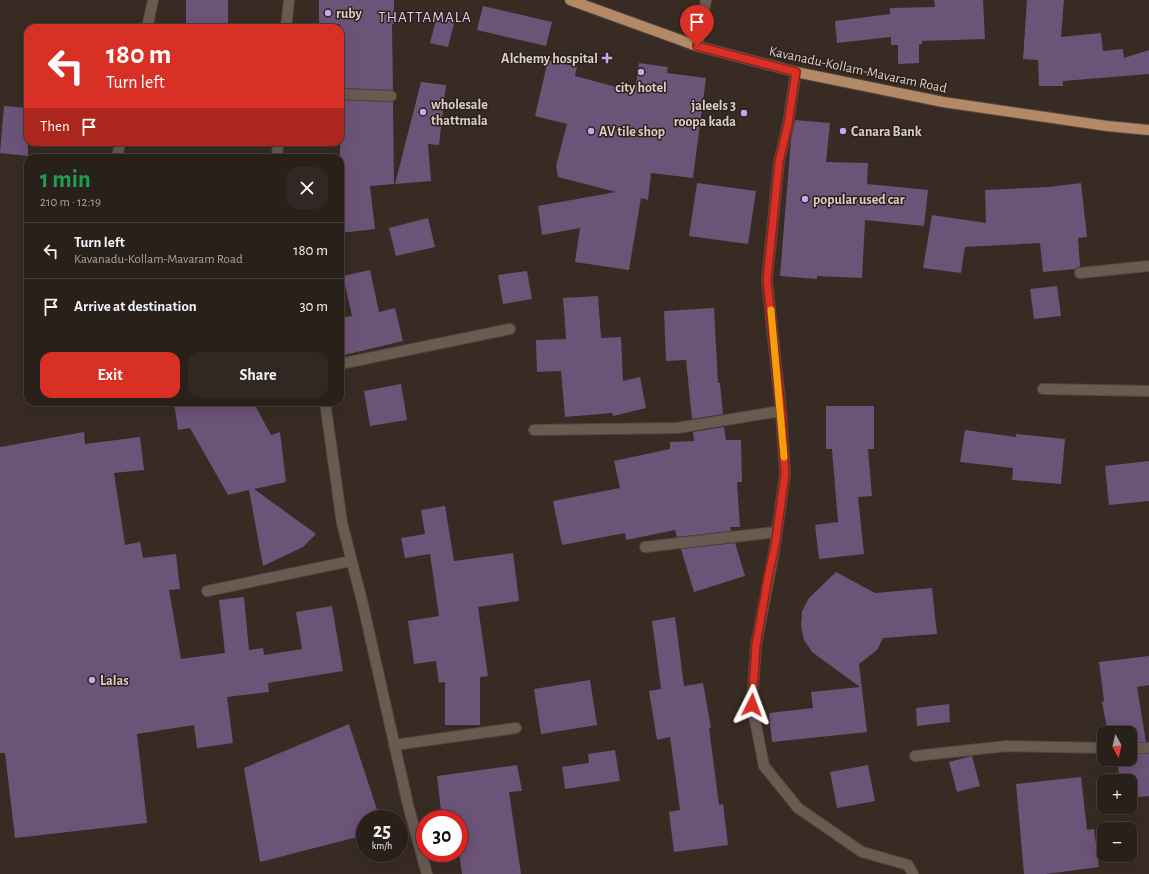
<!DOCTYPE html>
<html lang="en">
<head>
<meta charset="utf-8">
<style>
	:root { --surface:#2a201a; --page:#322823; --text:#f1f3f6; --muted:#a5a3a2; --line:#463e39; --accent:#d93025 }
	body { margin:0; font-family:"Alegreya Sans",sans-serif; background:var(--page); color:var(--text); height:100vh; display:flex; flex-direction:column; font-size:15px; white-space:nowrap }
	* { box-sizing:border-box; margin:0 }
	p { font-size:13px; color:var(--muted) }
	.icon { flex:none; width:22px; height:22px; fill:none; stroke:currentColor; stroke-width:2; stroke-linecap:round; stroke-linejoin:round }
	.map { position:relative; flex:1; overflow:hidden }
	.sheet { position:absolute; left:24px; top:154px; width:320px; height:252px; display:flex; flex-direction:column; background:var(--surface); border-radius:12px; box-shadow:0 4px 16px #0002,0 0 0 1px var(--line) }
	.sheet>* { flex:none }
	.guide { position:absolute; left:24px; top:24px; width:320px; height:122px; border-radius:12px; box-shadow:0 4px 16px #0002,0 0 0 1px var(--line); background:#d93025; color:#fff; overflow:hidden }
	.needle { width:26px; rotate:172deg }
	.tools { position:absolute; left:1097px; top:726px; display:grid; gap:8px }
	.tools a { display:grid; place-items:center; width:40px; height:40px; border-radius:8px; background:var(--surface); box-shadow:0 4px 16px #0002,0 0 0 1px var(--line); font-size:20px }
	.speed { position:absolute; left:356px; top:810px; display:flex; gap:8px; font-size:20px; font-weight:700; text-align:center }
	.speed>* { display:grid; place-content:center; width:52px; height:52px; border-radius:50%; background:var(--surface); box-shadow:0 4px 16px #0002,0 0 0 1px var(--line); line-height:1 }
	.speed small { font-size:10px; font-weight:400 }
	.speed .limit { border:6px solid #d22; background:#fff; color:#111 }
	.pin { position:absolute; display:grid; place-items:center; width:34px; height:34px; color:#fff; margin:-41px -17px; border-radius:50% 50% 50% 0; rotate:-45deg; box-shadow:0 0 4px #0007 }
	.pin .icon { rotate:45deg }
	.me { position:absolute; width:44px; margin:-22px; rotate:3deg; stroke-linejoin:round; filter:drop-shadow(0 0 3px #0008) }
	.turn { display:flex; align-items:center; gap:14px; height:84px; padding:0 16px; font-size:18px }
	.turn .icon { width:52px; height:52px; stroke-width:2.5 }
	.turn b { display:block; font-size:28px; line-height:34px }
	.then { display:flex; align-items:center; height:38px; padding:0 16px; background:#0003; gap:8px; font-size:15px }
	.round { display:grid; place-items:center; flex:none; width:42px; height:42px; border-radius:12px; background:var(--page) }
	.head { display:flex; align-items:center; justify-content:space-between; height:68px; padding:0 16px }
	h1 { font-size:24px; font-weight:700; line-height:30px; color:#1e9e55 }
	.cta { display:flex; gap:8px; margin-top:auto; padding:8px 16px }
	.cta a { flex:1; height:46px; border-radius:12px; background:var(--accent); color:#fff; font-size:16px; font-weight:700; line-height:46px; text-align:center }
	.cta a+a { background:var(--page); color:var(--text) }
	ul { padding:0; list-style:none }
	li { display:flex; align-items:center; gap:12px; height:56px; padding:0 16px; border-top:1px solid var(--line) }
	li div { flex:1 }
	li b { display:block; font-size:15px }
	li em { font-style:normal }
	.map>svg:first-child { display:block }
	.building { fill:#6c5378 }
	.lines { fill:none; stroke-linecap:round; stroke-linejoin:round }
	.minor-casing { stroke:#534840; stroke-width:12 }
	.primary-casing { stroke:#534840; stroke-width:12 }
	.minor { stroke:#6a5b51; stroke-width:10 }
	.primary { stroke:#b38967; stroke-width:10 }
	.route-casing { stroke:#8d1f18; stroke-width:10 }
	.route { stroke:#d93025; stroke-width:7 }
	.slow { stroke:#f59e0b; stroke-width:7 }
	.poi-dot { fill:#c6a6f0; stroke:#2e2119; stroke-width:1.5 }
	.labels { text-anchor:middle; stroke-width:3; stroke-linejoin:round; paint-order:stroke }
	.poi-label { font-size:14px; font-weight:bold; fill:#d8cfca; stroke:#2e2119; text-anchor:start }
	.street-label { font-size:14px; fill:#d8cfca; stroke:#2e2119 }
	.neighbourhood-label { font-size:15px; letter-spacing:1px; fill:#decdf7; stroke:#2e2119 }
</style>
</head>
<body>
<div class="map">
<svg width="1149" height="874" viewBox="0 0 1149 874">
	<rect width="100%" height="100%" fill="#382b23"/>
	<g class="building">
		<rect x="186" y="0" width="42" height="28"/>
		<polygon points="319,0 394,0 394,24 392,24 393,90 340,88 340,24 319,24"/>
		<polygon points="934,0 983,0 985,39 922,41 922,44 919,44 919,63 898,64 898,45 891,45 891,37 837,43 835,21 890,14 890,8 935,7"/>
		<polygon points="1027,0 1064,0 1061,37 1101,33 1103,51 1123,49 1124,58 1149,50 1149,74 1063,81 1063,86 1039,86 1038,60 1023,59"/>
		<polygon points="483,6 552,22 546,46 477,30"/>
		<polygon points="437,16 455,20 448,47 430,43"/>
		<polygon points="548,60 577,67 575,76 635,92 639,63 668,67 667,73 706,78 693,178 651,173 648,200 641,198 629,270 575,262 580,228 542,235 538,206 616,192 558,177 556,166 567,124 535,116"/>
		<polygon points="421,82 446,85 439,145 428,144 431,181 395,184"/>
		<polygon points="340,100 393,102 394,184 370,186 375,229 340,233"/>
		<polygon points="4,106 28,108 28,156 0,153"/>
		<polygon points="795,120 830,123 826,162 868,163 867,184 928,190 924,226 865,220 862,278 817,276 817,279 780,276 791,139"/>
		<polygon points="697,183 756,191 748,244 689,236"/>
		<polygon points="1081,183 1087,237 1078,238 1080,266 1075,269 1043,272 1040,243 965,247 961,273 923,268 932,215 986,223 985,190 1049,187"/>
		<polygon points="428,218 435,247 396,256 389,228"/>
		<polygon points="370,270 379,312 395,308 403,341 340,356 340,318 352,316 343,276"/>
		<polygon points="527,271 532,299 503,304 498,275"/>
		<polygon points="1057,286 1061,316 1034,319 1030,289"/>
		<polygon points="598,296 601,338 621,337 623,381 640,377 646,408 613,416 612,413 565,417 561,371 537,372 536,340 566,339 563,298"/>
		<polygon points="714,308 718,383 720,383 723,414 692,419 686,360 666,361 664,311"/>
		<polygon points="401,384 407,420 370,426 364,391"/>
		<polygon points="174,402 253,402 271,435 280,432 286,482 254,489 316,534 303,547 263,566 249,490 228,495 190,428 178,430"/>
		<polygon points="826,406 874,406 874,449 868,449 872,496 858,497 864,554 819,559 815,525 838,522 832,449 826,449"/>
		<polygon points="724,427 726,440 741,440 742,482 737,482 740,527 730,527 731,531 677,537 675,530 626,540 625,533 562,545 553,501 620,488 614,461 670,449 670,442 694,441 693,432"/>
		<polygon points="965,430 1016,437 1016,434 1065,439 1061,484 1012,480 1013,468 960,462"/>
		<polygon points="84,432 85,444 140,437 144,470 114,473 125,545 140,542 143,558 176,554 180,589 169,590 181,659 225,653 219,600 244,597 249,650 263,648 264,655 302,649 296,612 332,606 343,671 268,683 269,692 227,697 233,743 197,748 194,725 137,734 147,823 15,838 5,753 0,753 0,447"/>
		<polygon points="1149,461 1149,501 1109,505 1105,466"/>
		<polygon points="445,506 454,561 513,553 519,601 478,607 488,676 480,677 480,725 445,725 445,682 439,683 436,661 414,664 408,621 439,616 430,554 405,558 401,538 425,534 421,510"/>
		<polygon points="735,543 745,576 694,592 681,549"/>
		<polygon points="836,572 875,593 932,588 937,634 883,638 877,650 859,664 867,732 772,742 769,713 813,708 811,692 860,687 812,652 804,640 801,626 802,611 809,598"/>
		<polygon points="675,617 684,686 703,683 711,728 709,728 719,805 723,804 728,845 674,852 669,812 680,810 670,737 657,740 649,691 661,689 652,621"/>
		<polygon points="1149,656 1149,685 1137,687 1146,742 1130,742 1130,733 1108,733 1102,702 1104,701 1099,662"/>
		<polygon points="590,680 597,725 541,734 534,689"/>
		<polygon points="949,704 950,722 917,726 916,708"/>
		<polygon points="349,724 380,819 365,819 365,835 260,862 244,768"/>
		<polygon points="615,750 620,781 565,789 562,767 589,763 588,754"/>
		<polygon points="1130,754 1149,754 1149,796 1130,798 1130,781 1120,781 1117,759 1130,759"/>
		<polygon points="972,756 980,786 957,792 949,762"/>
		<polygon points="517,765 522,791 509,792 521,874 462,874 459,853 459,819 442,819 437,776"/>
		<polygon points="868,765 875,801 837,808 830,772"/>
		<polygon points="1081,777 1087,830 1094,829 1099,867 1046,874 1024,874 1016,784"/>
	</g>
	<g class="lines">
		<g class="minor-casing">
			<g id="minor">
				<polyline points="147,28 153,0"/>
				<polyline points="286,28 289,0"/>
				<polyline points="697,46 706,0"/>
				<polyline points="796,72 788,124 779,162 767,280 781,411 785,474 775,546 756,645 752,705 764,766 798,808 862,852 908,865 913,874"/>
				<polyline points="340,94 391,96"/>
				<polyline points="117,158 120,142"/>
				<polyline points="277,158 278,142"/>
				<polyline points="1080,273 1149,266"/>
				<polyline points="340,364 510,329"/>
				<polyline points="1043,389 1149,391"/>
				<polyline points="325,402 342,523 363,605 408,805 427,874"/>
				<polyline points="534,430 677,428 781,411"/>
				<polyline points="645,547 776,532"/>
				<polyline points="207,591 351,561"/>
				<polyline points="394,745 516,728"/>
				<polyline points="1130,748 1149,748"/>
				<polyline points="915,756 1007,746 1104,748"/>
			</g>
		</g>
		<g class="primary-casing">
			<polyline id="primary" points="570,0 697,46 796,72 943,102 1107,126 1149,130"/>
		</g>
		<use href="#minor" class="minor"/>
		<use href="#primary" class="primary"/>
	</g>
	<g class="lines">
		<g class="route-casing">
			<polyline id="route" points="697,46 796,72 788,124 779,162 767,280 781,411 785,474 775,546 769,572 756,645 752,705"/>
		</g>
		<use href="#route" class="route"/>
		<polyline class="slow" points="771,310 784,457"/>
	</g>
	<g class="poi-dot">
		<circle cx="328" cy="13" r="4"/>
		<path d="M605 52h4v4h4v4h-4v4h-4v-4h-4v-4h4z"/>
		<circle cx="641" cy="72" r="4"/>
		<circle cx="423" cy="112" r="4"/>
		<circle cx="744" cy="113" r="4"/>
		<circle cx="591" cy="131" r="4"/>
		<circle cx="843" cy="131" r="4"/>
		<circle cx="805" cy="199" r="4"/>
		<circle cx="92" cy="680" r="4"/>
	</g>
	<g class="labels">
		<g class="poi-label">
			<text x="336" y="18">ruby</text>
			<text x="598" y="63" text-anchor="end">Alchemy hospital</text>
			<text x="641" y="92" text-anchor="middle">city hotel</text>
			<text x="431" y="109">wholesale<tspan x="431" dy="16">thattmala</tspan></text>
			<text x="736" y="110" text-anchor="end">jaleels 3<tspan x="736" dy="16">roopa kada</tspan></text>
			<text x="599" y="136">AV tile shop</text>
			<text x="851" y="136">Canara Bank</text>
			<text x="813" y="204">popular used car</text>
			<text x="100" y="685">Lalas</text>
		</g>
		<g class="street-label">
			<text transform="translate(858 69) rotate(12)" y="5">Kavanadu-Kollam-Mavaram Road</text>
		</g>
		<g class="neighbourhood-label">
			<text x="425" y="22">THATTAMALA</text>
		</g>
	</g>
</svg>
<div class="tools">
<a><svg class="needle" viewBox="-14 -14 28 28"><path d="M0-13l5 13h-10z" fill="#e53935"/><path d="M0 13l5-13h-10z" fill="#a5a3a2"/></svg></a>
<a>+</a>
<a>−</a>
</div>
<div class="speed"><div>25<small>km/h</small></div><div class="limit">30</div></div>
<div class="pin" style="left:697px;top:46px;background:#d93025"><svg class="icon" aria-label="arrive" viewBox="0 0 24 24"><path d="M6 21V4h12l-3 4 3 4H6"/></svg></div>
<svg class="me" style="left:752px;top:705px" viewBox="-20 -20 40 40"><path d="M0-17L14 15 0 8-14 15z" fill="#d93025" stroke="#fff" stroke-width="4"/></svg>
<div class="guide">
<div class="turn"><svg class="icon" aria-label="left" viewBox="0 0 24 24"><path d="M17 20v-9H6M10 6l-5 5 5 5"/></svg><div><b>180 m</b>Turn left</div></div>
<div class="then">Then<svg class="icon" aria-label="arrive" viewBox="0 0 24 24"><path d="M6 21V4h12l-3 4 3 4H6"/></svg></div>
</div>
<section class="sheet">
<div class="head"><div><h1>1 min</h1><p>210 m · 12:19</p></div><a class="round"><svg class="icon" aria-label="close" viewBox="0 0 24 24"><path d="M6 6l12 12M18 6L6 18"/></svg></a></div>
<ul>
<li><svg class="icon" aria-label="left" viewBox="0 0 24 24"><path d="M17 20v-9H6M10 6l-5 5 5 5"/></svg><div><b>Turn left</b><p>Kavanadu-Kollam-Mavaram Road</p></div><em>180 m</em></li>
<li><svg class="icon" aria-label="arrive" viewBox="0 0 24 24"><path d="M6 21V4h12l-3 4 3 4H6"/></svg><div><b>Arrive at destination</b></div><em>30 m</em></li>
</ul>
<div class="cta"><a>Exit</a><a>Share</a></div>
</section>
</div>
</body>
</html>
